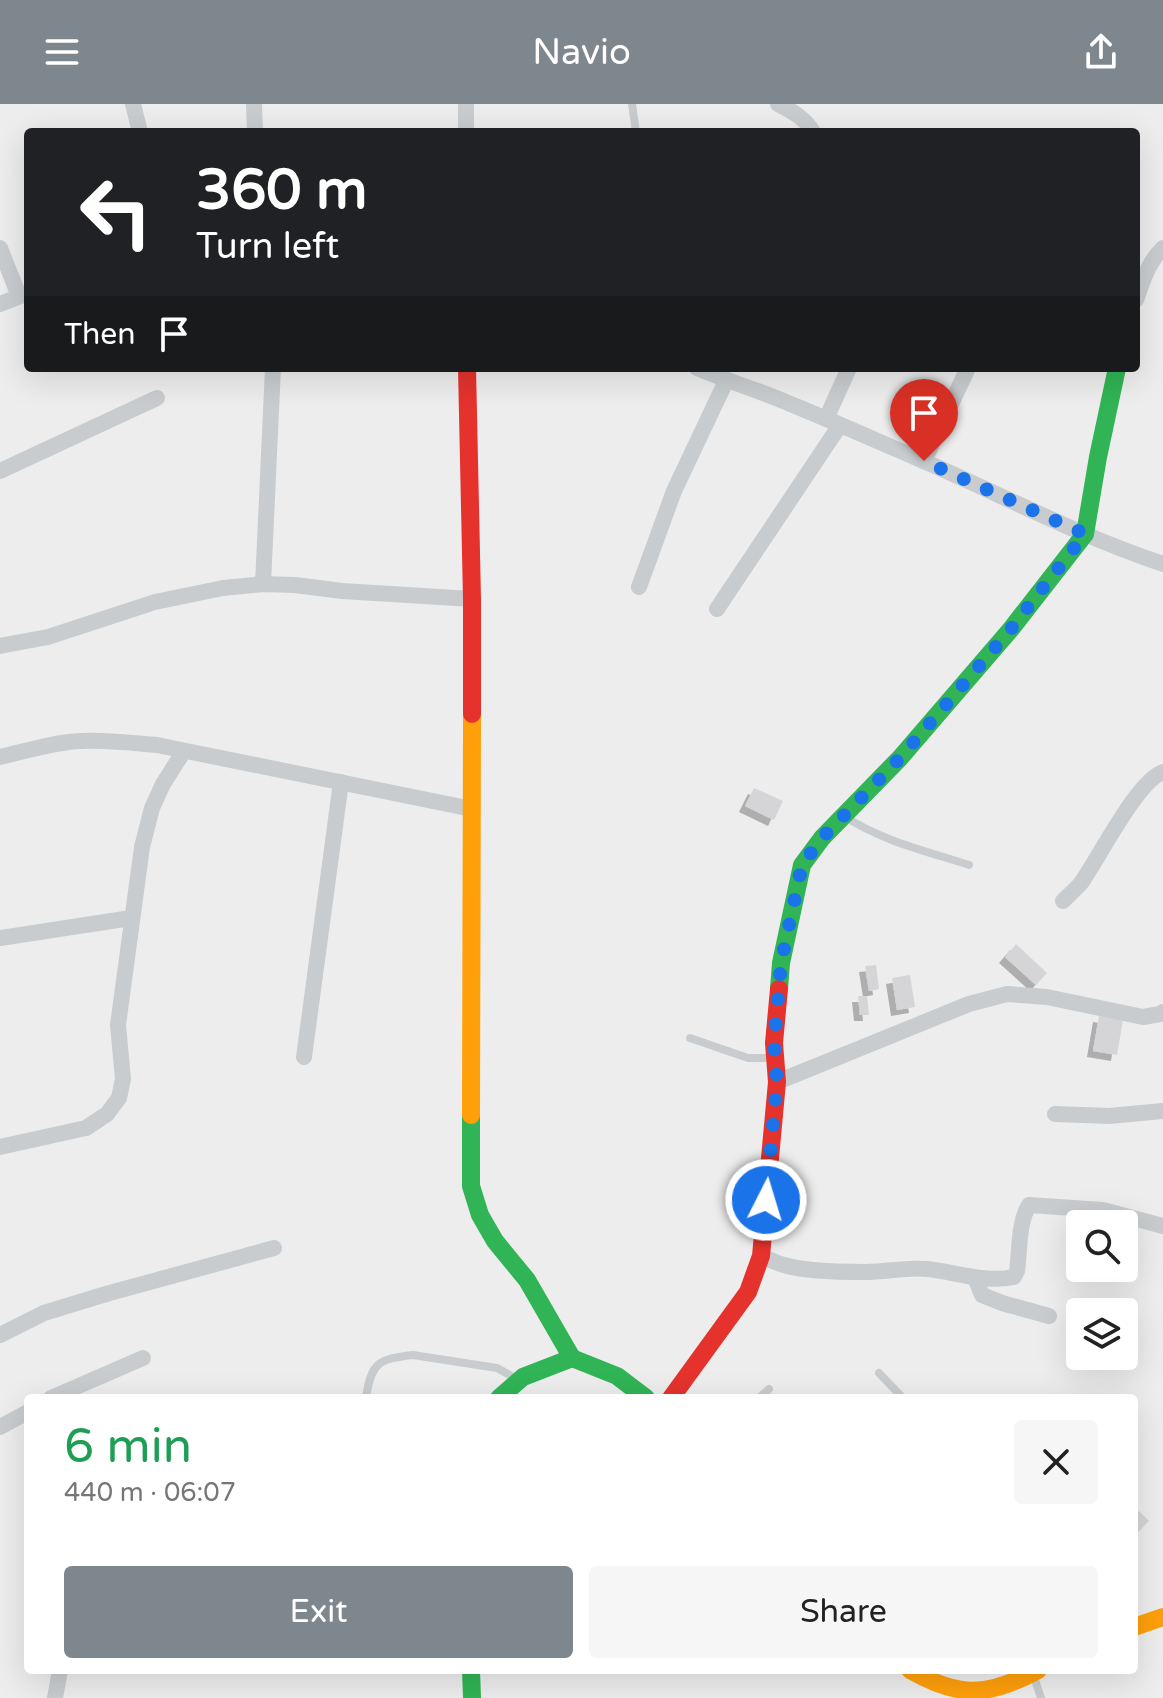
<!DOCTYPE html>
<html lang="en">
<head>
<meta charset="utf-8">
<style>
	:root { --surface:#fff; --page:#f6f6f6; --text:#222; --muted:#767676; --accent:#7f878e }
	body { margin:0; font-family:"Varela Round",sans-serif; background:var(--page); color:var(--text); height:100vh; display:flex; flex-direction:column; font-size:30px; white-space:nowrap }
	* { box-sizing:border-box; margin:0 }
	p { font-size:26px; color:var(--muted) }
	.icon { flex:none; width:44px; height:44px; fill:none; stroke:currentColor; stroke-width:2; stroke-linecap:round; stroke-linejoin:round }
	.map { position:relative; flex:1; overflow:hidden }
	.side { position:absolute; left:24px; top:1290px; width:1114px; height:280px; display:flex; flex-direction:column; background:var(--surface); border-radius:8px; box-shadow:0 8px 32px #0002 }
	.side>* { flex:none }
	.guide { position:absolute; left:24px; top:24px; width:1116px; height:244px; border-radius:8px; box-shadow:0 8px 32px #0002; background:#202124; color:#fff; overflow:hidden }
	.fabs { position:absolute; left:1066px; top:1106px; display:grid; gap:16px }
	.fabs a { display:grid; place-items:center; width:72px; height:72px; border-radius:8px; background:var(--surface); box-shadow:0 8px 32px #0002; font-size:40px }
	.pin { position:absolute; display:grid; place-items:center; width:68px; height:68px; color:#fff; margin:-82px -34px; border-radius:50% 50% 50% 0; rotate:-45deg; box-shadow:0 0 8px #0007 }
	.pin .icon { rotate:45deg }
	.me { position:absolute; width:88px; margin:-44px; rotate:5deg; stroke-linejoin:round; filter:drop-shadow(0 0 6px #0008) }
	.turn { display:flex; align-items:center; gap:28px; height:168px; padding:0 40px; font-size:36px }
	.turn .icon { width:104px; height:104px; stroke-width:2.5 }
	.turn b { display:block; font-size:56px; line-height:68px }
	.then { display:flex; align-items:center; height:76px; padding:0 40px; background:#0003; gap:16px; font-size:30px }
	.round { display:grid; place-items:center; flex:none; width:84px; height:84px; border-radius:8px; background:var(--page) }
	.overview { display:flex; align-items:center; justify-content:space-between; height:136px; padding:0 40px }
	h1 { font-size:48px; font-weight:600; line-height:60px; color:#1e9e55 }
	.primary-button { display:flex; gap:16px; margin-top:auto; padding:16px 40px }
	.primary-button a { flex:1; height:92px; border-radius:8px; background:var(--accent); color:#fff; font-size:32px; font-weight:600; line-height:92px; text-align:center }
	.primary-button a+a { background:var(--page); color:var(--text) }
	header { display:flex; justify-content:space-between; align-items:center; height:104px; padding:0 40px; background:var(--accent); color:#fff; font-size:36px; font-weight:600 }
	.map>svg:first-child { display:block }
	.building { fill:#d5d5d7; filter:url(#shadow) }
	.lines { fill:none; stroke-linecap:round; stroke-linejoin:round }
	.lane { stroke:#c9ccce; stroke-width:8 }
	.street { stroke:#c9ccce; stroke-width:16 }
	.fast { stroke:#30b455; stroke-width:18 }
	.slow { stroke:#ff9f0a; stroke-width:18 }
	.jam { stroke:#e5322d; stroke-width:18 }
	.route { stroke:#1a73e8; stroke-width:14; stroke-dasharray:0 25.2 }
</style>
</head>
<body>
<header><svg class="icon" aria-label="menu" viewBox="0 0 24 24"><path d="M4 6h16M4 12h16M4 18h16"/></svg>Navio<svg class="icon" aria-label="share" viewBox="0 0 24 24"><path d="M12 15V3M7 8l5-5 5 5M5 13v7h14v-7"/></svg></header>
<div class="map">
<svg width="1163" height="1594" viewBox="0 0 1163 1594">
	<defs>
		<filter id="shadow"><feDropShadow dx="-6" dy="6" stdDeviation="0" flood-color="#0004"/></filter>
	</defs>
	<rect width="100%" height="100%" fill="#eeeded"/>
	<g class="building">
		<polygon points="754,684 783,697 774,716 745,702"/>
		<polygon points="1016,840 1047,869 1036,881 1005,853"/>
		<polygon points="876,861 879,885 869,887 865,862"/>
		<polygon points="910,871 915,903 897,906 892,874"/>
		<polygon points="858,892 867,892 869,911 860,911"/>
		<polygon points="1099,912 1123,916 1117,951 1093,947"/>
		<polygon points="1139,1407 1149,1417 1134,1432 1134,1412"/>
	</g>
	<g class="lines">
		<g class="lane">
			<polyline points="632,0 636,28"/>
			<path d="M844 712C882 737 926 747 969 761"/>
			<polyline points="690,934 748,954 774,954"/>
			<polyline points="879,1269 903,1294"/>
			<path d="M366 1294C371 1259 378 1255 413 1251L497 1264 517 1275"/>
			<polyline points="759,1294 769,1285"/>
			<polyline points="1033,1570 1041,1594"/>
		</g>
		<g class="street">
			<polyline points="133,0 140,28"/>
			<polyline points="254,0 255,28"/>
			<path d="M778 0C792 7 805 14 813 28"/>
			<polyline points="466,28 466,0"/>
			<polyline points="0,144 19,192"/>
			<path d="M1136 196C1143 177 1148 158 1163 144"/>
			<polyline points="0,200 28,189"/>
			<path d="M697 264C727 277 758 286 788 299 835 318 882 339 928 359 1006 393 1082 433 1163 460"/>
			<polyline points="826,315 849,264"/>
			<polyline points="924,357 968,264"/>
			<polyline points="0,367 157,294"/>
			<polyline points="263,480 273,264"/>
			<polyline points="639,483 674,387 726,277"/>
			<polyline points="717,505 840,321"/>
			<polyline points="0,542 48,533 155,498 223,484 263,480 295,481 342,487 472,495"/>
			<path d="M0 653C26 647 54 638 81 637 107 636 132 639 157 641L472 705"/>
			<path d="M1063 797C1069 791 1076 785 1081 779 1099 754 1137 677 1163 668"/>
			<polyline points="0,834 131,814"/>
			<polyline points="304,953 341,678"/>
			<polyline points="777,978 969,900 1007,890 1047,893 1143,913 1160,910 1163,908"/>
			<polyline points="1055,1010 1109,1012 1163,1007"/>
			<polyline points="0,1043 86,1024 107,1010 119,994 123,975 118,921 142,743 152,704 163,680 184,647"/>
			<path d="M761 1152C769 1155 776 1159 784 1161 803 1167 845 1168 865 1168 886 1168 906 1163 927 1165 956 1168 985 1179 1014 1173L1017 1167C1020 1147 1018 1119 1029 1101L1103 1106 1163 1122"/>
			<polyline points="975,1174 982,1191 1002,1199 1049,1212"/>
			<polyline points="0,1231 44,1209 106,1190 274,1144"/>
			<polyline points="51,1294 143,1254"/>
			<polyline points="0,1323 28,1308"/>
			<polyline points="55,1594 60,1566"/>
		</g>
		<g class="fast">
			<polyline points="779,885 781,859 802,761 822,734 900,654 1011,525 1085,430 1098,353 1117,264"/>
			<polyline points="471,1011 471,1082 480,1111 495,1137 527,1176 572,1254"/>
			<polyline points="572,1254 617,1272 646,1294"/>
			<polyline points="499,1294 523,1273 572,1254"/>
			<polyline points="471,1566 472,1594"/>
		</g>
		<g class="slow">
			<polyline points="471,1011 472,610"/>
			<polyline points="1134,1523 1163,1513"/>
			<path d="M910 1566C959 1594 988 1593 1038 1566"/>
		</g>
		<g class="jam">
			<polyline points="467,264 472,495 472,610"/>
			<polyline points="671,1294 748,1188 761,1152 777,978 774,939 779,885"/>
		</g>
	</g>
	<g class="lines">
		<polyline class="route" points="766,1096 777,978 774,939 781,859 802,761 822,734 900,654 1011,525 1085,430 924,357"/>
	</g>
</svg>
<div class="fabs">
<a><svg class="icon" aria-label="search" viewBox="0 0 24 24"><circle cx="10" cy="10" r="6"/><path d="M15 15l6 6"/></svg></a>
<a><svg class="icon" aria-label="layers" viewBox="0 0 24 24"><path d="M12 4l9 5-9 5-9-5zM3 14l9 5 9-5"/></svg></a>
</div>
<div class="pin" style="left:924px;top:357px;background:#d93025"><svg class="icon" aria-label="arrive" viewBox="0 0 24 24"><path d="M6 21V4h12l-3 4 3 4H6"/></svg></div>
<svg class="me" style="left:766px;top:1096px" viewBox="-20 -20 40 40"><circle r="17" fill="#1a73e8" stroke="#fff" stroke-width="3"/><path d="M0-11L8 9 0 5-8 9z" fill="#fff"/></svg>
<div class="guide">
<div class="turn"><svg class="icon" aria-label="left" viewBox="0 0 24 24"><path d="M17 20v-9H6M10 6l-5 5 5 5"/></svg><div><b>360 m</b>Turn left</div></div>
<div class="then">Then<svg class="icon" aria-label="arrive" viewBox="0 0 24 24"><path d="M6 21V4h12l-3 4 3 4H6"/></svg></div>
</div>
<section class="side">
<div class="overview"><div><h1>6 min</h1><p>440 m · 06:07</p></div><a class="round"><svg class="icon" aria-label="close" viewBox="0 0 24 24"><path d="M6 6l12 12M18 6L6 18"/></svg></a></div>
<div class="primary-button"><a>Exit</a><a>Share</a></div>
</section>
</div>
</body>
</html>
